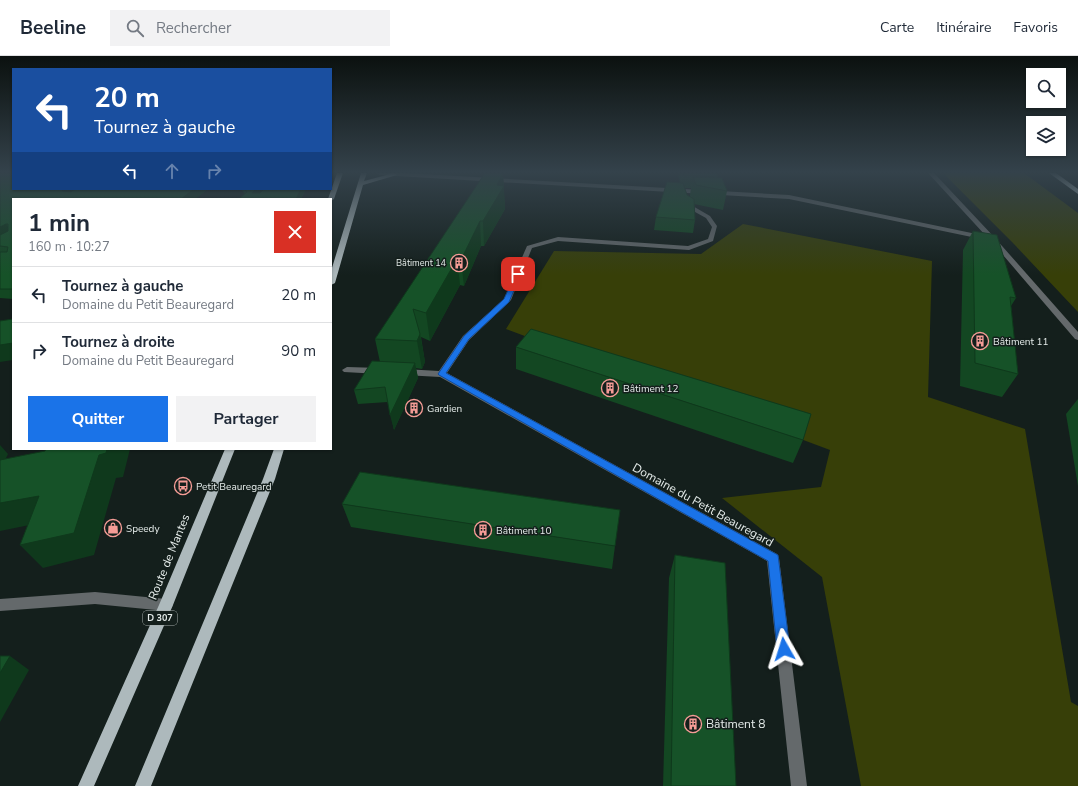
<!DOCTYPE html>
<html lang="fr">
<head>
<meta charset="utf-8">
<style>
	:root { --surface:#fff; --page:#f2f2f3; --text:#1f2937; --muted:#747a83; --line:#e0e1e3; --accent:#1a73e8 }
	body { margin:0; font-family:"Nunito Sans",sans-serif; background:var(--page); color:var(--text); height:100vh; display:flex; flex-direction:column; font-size:15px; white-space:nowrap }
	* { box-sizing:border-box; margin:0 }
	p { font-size:13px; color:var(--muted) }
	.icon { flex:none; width:22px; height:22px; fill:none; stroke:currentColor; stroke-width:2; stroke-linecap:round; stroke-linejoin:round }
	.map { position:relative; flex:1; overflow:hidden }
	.details { position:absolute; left:12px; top:142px; width:320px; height:252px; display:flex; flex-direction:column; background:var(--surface); border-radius:0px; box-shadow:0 1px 3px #0004 }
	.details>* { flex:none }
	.banner { position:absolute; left:12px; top:12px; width:320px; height:122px; border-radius:0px; box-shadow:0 1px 3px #0004; background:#1a4fa0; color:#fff; overflow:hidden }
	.buttons { position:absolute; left:1026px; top:12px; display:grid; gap:8px }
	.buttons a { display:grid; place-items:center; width:40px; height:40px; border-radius:0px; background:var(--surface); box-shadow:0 1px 3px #0004; font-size:20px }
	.pin { position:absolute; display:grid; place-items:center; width:34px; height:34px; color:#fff; margin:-17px; border-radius:8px; box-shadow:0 2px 6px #0006 }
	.me { position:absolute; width:44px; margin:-22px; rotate:354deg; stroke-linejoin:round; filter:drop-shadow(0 0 3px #0008) }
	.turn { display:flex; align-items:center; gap:14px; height:84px; padding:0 16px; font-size:18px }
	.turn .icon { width:52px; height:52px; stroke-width:2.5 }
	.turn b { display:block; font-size:28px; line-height:34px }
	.lanes { display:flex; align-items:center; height:38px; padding:0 16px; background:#0003; justify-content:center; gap:20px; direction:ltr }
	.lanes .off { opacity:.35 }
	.round { display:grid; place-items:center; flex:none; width:42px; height:42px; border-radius:0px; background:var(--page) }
	.head { display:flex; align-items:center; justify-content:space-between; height:68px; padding:0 16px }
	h1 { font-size:24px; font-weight:700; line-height:30px }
	.cta { display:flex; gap:8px; margin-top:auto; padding:8px 16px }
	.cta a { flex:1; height:46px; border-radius:0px; background:var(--accent); color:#fff; font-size:16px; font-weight:700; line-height:46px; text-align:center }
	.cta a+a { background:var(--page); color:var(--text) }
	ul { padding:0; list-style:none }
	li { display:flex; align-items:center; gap:12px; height:56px; padding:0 16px; border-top:1px solid var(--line) }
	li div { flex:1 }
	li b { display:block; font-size:15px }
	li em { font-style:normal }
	header { display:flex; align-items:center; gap:24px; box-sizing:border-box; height:56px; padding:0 20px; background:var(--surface); border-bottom:1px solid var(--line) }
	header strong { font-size:19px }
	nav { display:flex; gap:22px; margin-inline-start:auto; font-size:14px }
	.search { width:280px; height:36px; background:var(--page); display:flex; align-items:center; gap:10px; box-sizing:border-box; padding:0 14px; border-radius:0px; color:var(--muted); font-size:15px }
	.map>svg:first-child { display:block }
	.green { fill:#373f08 }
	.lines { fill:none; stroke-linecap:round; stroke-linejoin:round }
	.street { fill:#64696b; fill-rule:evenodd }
	.primary { fill:#adb9bc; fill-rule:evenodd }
	.highway { fill:#cad9dc; fill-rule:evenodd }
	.wall { fill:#134722; fill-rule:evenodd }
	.shaded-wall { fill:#0f391c }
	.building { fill:#165228; stroke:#0f391c }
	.route { fill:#1a73e8; stroke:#114b97 }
	.labels { text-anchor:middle; stroke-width:3; stroke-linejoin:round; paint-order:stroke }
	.far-poi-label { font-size:9px; fill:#e5ecea; stroke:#141f1c; text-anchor:end }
	.shield { fill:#141f1c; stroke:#a6aeac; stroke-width:1 }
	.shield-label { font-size:9px; font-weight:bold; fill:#e5ecea }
	.poi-label { font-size:10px; fill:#e5ecea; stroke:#141f1c; text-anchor:start }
	.near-street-label { font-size:12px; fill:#e5ecea; stroke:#141f1c }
	.near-poi-label { font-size:12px; fill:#e5ecea; stroke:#141f1c; text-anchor:start }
</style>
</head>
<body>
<header>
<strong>Beeline</strong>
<div class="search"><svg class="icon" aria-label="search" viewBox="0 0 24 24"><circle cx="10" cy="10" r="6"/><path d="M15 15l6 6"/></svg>Rechercher</div>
<nav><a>Carte</a><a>Itinéraire</a><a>Favoris</a></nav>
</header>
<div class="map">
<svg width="1078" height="730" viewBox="0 0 1078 730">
	<rect width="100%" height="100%" fill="#141f1c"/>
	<g class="green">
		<polygon points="943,117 1024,117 1078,157 1078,256 1012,186"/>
		<polygon points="743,168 932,205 928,341 1025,373 1071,646 1078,650 1078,730 861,730 822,521 722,442 821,431 830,394 506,273 554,195 701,198"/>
	</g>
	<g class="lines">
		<g class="street">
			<polygon points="377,117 405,117 789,139 986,180 928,117 934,117 995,182 1078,276 1078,284 1075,283 991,185 789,143 380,119"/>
			<polygon points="685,145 689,145 691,149 710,160 717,170 713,185 689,194 558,185 532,192 511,244 469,284 447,317 777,498 779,502 807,730 791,730 767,505 440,321 404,319 399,316 404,313 439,315 463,280 504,243 527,190 558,181 688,190 708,183 712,171 706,162 686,151"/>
			<polygon points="347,311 380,312 385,315 380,318 344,316 342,314"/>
			<polygon points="95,536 166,543 171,545 173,549 171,553 166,555 95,548 0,555 0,543"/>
		</g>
		<g class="primary">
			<polygon points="337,117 343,117 334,143 331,145 331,143 328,143"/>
			<polygon points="361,117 367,117 364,125 394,117 397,119 363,129 335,227 331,229 331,215"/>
			<polygon points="225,393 235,393 173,549 94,730 78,730 159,549"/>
			<polygon points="274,393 284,393 275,423 151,730 135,730 263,423"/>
		</g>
		<polygon class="highway" points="1049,117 1056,117 1078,133 1078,138"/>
	</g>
	<g class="wall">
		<polygon points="0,117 13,133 208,133 195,143 13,143 13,243 0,242"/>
		<polygon points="503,117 505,153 484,190 481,190 464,230 460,229 430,285 421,281 425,306 422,313 416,312 418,322 394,374 388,346 358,348 354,334 380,306 375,283"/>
		<path d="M678 117H716L718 121V122L727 135 723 154 694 148 695 164 693 177 654 174 656 161 680 127ZM685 132H691L690 139V141L687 139Z"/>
		<polygon points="241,133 263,133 259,137 264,133 306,133 301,143 239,143 245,138"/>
		<polygon points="973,175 1016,242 1011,250 1018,318 1002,341 960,330 963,194"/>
		<polygon points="516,291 803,384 793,407 516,313"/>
		<polygon points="1078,343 1078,430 1066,358"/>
		<polygon points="342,448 615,490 612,513 351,471"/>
		<polygon points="675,499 736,730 663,730 669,522"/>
	</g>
	<g class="shaded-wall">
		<polygon points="503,117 505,153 484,190 483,165 497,129"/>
		<polygon points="63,133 80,133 67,142 62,135"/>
		<polygon points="194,133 208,133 195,143 181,143"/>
		<polygon points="256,133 263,133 255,143 252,137"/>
		<polygon points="301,133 306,133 301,143 296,143"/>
		<polygon points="480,165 481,190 464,230 461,204"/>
		<polygon points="6,168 12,177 0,183 0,171"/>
		<polygon points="457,203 460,229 430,285 426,257"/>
		<polygon points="420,278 425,306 422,313 417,285"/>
		<polygon points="13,287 13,304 0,306 0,289"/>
		<polygon points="415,307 418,322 394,374 390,359"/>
		<polygon points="0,389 8,398 0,414"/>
		<polygon points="107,393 130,393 123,421 116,422 94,499 43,512 20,489 99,399"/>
		<polygon points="39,440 59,463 0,475 0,447"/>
		<polygon points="10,600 29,614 0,666 0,617"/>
	</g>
	<g class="building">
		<polygon points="0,117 13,117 13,133 63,133 62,135 71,136 75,133 194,133 181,143 13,143 13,233 0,233 0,196 7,196 8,191 0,190 0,179 8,175 8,168 6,168 0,171"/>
		<polygon points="485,117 503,117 497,129 504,130 483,165 480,165 461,204 457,203 426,257 413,253 420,278 417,285 375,283"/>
		<polygon points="683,117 716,117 718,121 684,119"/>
		<polygon points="693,121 722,122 727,135 696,129"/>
		<polygon points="667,126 683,127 687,139 694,143 695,164 656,161"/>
		<polygon points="244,133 256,133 252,137 260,137 264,133 301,133 296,143 239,143 247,136"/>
		<polygon points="973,175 997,179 1016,242 1010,241 1018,318 975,307"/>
		<polygon points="13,263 13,287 0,289 0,265"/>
		<polygon points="531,273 811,358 803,384 516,291"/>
		<polygon points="372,305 415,307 390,359 385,331 354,334"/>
		<polygon points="46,393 107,393 106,397 99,399 74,477 20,489 39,440 0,447 0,404 45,395"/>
		<polygon points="360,416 620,454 615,490 342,448"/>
		<polygon points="675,499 725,507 736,730 671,730"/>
		<polygon points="0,600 10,600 0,617"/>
	</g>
	<linearGradient id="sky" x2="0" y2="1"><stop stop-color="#0b110f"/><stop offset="0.53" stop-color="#34424b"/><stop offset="1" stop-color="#34424b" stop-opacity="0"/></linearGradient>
	<rect width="1078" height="219" fill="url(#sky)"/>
	<polygon class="route" points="516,216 521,218 509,246 469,283 446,317 778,499 790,593 788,598 784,600 779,598 777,593 768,505 439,319 438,318 464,280 504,243"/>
	<defs>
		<g id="building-ring" transform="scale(0.9)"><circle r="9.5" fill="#141f1c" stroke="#f59c96" stroke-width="1.5"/><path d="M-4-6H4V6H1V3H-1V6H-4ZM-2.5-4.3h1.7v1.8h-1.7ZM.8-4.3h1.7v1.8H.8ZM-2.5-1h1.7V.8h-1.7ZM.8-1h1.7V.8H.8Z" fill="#f59c96"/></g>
		<g id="bus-ring" transform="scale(0.9)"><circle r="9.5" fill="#141f1c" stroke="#f59c96" stroke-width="1.5"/><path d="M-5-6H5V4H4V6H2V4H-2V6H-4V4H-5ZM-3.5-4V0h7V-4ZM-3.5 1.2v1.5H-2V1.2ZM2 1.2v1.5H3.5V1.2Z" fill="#f59c96"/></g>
		<g id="shop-ring" transform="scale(0.9)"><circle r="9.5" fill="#141f1c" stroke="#f59c96" stroke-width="1.5"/><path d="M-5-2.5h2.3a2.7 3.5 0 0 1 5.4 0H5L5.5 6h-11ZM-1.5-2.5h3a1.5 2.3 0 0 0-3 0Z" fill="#f59c96"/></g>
	</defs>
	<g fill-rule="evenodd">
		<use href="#building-ring" x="459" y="207"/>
		<use href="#building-ring" x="980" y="285"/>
		<use href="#building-ring" x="610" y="332"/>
		<use href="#building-ring" x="414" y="352"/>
		<use href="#bus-ring" x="183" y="430"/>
		<use href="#shop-ring" x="113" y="472"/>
		<use href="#building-ring" x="483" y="474"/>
		<use href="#building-ring" x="693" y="668"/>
	</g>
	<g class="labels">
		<g class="far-poi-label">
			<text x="446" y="210">Bâtiment 14</text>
		</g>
		<rect class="shield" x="143" y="555" width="34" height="14" rx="3"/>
		<g class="shield-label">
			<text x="160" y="565">D 307</text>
		</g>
		<g class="poi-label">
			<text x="993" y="289">Bâtiment 11</text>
			<text x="623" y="336">Bâtiment 12</text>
			<text x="427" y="356">Gardien</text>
			<text x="196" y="434">Petit Beauregard</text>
			<text x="126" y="476">Speedy</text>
			<text x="496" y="478">Bâtiment 10</text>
		</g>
		<g class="near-street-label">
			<text transform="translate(703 449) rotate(29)" y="4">Domaine du Petit Beauregard</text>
			<text transform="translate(169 501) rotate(-68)" y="4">Route de Mantes</text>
		</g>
		<g class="near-poi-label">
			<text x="706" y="672">Bâtiment 8</text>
		</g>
	</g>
</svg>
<div class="buttons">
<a><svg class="icon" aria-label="search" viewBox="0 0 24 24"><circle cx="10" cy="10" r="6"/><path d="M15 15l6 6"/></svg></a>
<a><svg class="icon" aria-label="layers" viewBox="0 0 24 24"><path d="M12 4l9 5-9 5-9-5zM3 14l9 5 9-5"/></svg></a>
</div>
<div class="pin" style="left:518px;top:218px;background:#d93025"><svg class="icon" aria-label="arrive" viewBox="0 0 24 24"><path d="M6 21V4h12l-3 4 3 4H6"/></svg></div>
<svg class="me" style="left:784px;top:593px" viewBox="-20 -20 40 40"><path d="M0-17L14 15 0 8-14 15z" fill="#1a73e8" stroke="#fff" stroke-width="4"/></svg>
<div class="banner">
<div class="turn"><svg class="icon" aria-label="left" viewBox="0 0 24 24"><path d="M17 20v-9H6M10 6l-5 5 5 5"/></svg><div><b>20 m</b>Tournez à gauche</div></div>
<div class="lanes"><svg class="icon" aria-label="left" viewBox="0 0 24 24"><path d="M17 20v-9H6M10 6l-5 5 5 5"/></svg><svg class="icon off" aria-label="ahead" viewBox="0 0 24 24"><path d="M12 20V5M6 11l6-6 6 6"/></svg><svg class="icon off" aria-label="right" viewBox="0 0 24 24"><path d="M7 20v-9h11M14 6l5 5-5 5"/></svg></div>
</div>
<section class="details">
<div class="head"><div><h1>1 min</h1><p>160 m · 10:27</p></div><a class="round" style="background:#d93025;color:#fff"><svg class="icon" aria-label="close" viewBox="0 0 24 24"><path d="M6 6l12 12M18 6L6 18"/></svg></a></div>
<ul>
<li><svg class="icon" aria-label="left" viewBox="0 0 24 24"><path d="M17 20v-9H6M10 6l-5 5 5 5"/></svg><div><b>Tournez à gauche</b><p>Domaine du Petit Beauregard</p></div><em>20 m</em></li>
<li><svg class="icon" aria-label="right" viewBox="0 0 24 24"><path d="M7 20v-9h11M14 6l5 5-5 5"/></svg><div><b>Tournez à droite</b><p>Domaine du Petit Beauregard</p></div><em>90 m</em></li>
</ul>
<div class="cta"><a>Quitter</a><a>Partager</a></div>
</section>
</div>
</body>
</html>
